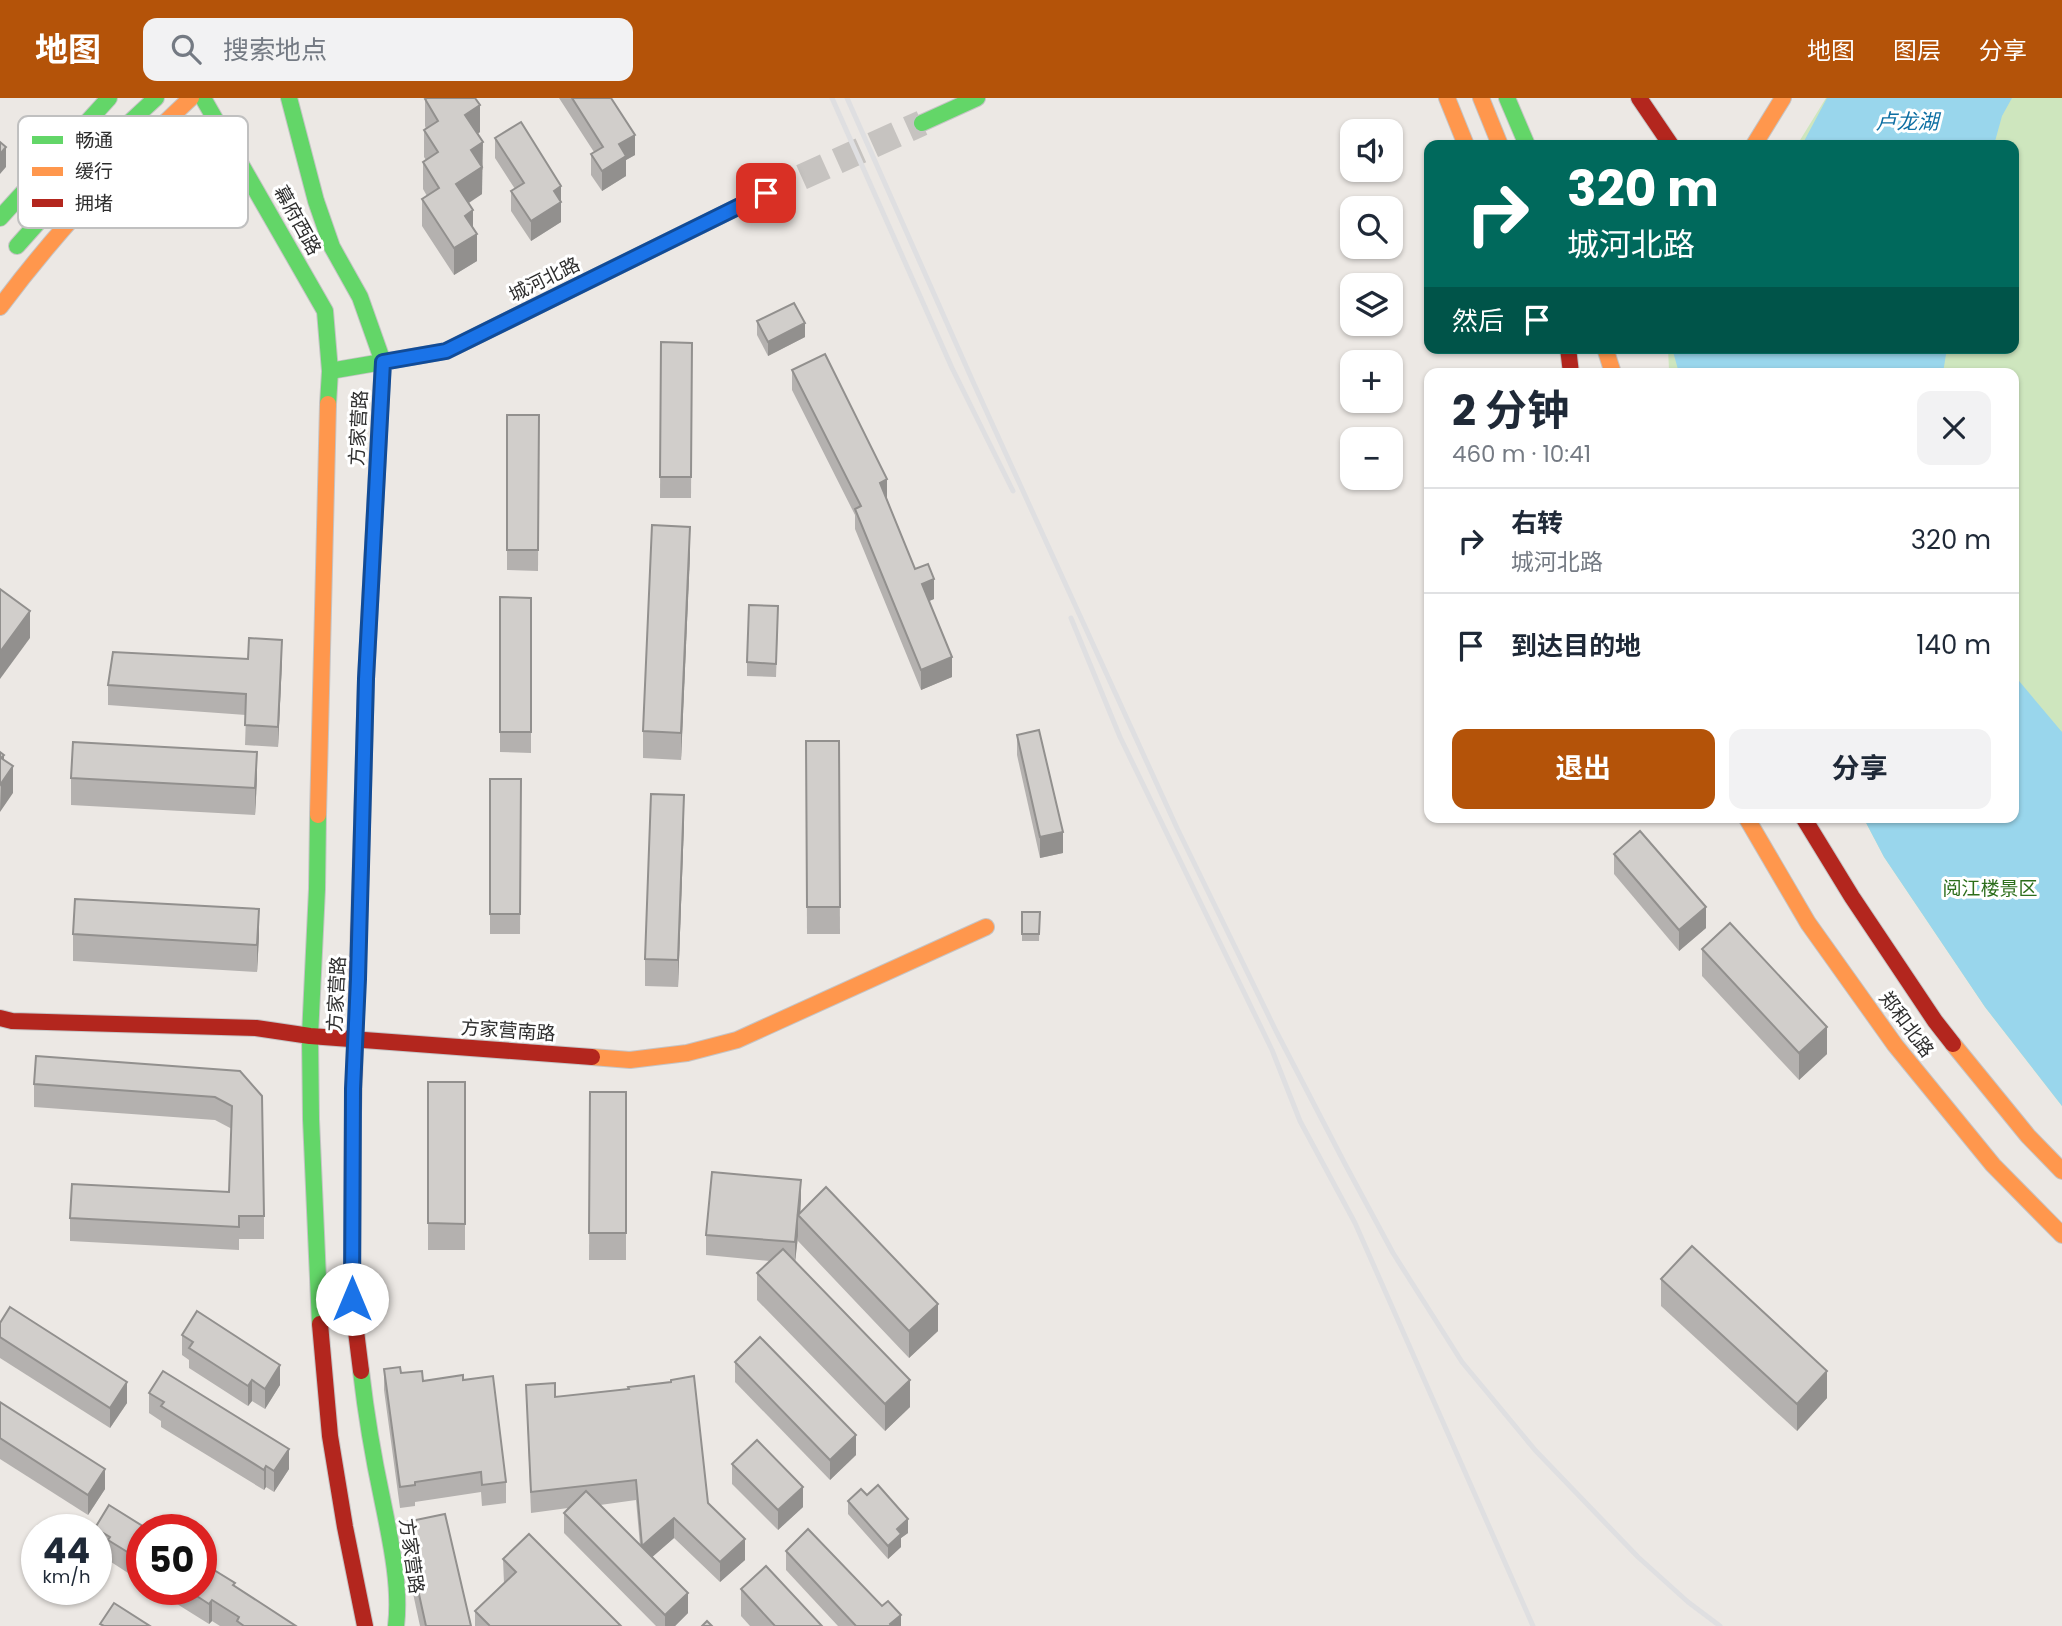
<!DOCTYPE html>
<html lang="zh">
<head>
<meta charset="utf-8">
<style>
	:root { --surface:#fff; --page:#f2f2f3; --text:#1f2937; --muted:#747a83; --line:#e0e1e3; --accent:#b45309 }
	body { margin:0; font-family:Poppins,"Noto Sans SC",sans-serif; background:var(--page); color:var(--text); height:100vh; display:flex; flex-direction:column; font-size:26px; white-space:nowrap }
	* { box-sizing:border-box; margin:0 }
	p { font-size:23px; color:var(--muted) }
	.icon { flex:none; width:38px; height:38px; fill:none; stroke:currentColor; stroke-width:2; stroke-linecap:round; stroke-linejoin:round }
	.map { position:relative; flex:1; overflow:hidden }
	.side { position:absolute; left:1424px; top:270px; width:595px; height:455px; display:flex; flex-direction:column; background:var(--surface); border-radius:14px; box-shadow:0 2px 5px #0004 }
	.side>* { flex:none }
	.banner { position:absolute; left:1424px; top:42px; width:595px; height:214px; border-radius:14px; box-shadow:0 2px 5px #0004; background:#00695c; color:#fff; overflow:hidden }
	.fabs { position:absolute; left:1340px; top:21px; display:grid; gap:14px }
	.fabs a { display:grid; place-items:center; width:63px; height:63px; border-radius:14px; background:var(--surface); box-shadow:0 2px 5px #0004; font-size:35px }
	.speed { position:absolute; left:21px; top:1416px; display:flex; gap:14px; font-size:35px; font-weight:700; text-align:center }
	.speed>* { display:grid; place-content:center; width:91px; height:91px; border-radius:50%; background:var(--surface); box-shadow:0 2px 5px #0004; line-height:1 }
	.speed small { font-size:18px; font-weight:400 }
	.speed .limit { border:10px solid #d22; background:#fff; color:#111 }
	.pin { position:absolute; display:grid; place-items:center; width:60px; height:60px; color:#fff; margin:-30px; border-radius:14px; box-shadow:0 4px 10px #0006 }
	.me { position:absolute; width:77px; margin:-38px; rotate:0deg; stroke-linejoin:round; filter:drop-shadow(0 0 5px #0008) }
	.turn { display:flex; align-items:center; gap:24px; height:147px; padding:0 28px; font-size:32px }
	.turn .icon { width:91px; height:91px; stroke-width:2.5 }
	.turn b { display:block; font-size:49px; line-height:60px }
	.then { display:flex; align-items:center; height:66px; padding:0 28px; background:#0003; gap:14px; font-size:26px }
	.round { display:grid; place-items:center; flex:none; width:74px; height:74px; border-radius:14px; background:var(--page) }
	.overview { display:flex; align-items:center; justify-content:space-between; height:119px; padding:0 28px }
	h1 { font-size:42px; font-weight:700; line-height:52px }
	.cta { display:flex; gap:14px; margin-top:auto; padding:14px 28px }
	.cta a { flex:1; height:80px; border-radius:14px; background:var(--accent); color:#fff; font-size:28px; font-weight:700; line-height:80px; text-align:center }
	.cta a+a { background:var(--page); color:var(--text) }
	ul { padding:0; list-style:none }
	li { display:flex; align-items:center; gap:21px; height:105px; padding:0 28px; border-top:2px solid var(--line) }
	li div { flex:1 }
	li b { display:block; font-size:26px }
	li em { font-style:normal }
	header { display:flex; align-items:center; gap:42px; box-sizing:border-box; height:98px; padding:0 35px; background:var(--accent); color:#fff }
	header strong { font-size:33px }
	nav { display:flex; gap:38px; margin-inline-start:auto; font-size:24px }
	.search { width:490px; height:63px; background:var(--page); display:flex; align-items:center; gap:18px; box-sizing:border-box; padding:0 24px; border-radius:14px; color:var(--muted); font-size:26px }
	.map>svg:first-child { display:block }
	.green { fill:#cee6be }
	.water { fill:#99d6ec }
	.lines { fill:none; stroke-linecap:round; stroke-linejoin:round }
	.secondary-tunnel { stroke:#c6c3c0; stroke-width:26; stroke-dasharray:26 13; stroke-linecap:butt }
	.fast-casing { stroke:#c5c4c5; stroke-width:18 }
	.slow-casing { stroke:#c5c4c5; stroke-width:18 }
	.jam-casing { stroke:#c5c4c5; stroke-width:18 }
	.fast { stroke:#63d668; stroke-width:16 }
	.slow { stroke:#ff974d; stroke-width:16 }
	.jam { stroke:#b3261e; stroke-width:16 }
	.rail { stroke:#dfdfe1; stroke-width:5 }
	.wall { fill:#b4b1af; fill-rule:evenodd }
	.shaded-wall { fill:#92908e }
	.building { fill:#d1cecb; stroke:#92908e; stroke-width:2 }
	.route-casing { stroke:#114b97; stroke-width:18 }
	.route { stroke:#1a73e8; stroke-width:12 }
	.labels { text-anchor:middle; stroke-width:6; stroke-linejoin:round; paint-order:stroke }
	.street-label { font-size:19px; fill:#2e2e2e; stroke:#fff }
	.park-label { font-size:19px; fill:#2c6e1b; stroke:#fff }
	.water-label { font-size:21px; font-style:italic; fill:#0d6fa3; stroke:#fff }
	.key { fill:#fff; stroke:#c0c0c0; stroke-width:2 }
	.key-label { font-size:19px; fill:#2e2e2e }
</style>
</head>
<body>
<header>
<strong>地图</strong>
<div class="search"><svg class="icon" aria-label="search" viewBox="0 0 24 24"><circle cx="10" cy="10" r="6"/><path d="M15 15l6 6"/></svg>搜索地点</div>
<nav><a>地图</a><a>图层</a><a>分享</a></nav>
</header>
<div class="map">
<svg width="2062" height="1528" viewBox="0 0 2062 1528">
	<rect width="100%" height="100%" fill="#ece8e4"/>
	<polygon class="green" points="1826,0 2062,0 2062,1008 1985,909 1884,759 1863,719 2014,719 2014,275 1670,275 1669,272 1668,250 2014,250 2014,47 1797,47"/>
	<g class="water">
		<polygon points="1827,0 2012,0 2002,18 1994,47 1802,47"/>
		<polygon points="1672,250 1947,250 1943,275 1679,275"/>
		<polygon points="2014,577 2062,634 2062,1008 1985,909 1884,759 1863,719 2014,719"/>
	</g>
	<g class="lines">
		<polyline class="secondary-tunnel" points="766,95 922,25"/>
		<g class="fast-casing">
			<g id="fast">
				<polyline points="203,0 325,213 330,273 328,306"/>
				<polyline points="289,0 316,103 332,149 360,199 383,264 381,297"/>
				<polyline points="1507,0 1527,47"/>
				<polyline points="922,25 977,0"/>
				<polyline points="0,120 109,0"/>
				<polyline points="17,148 116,37 156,0"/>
				<polyline points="330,273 446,253 766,95"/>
				<polyline points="318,717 317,791 310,938 311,1021 320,1226"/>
				<path d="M361 1273C366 1316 373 1358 382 1400 390 1440 401 1488 396 1528"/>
			</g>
		</g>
		<g class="slow-casing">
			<g id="slow">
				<polyline points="1447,0 1466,47"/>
				<polyline points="1481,0 1500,47"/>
				<polyline points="1754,47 1783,0"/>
				<path d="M0 209C57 132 121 65 191 0"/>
				<polyline points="1605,250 1613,275"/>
				<polyline points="318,717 328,306"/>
				<polyline points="1746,719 1808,825 1895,947 1993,1067 2062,1137"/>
				<polyline points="362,727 366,581 381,297"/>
				<polyline points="1953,946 2028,1038 2062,1073"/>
				<polyline points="592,959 630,962 687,955 737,942 986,829"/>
			</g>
		</g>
		<g class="jam-casing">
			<g id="jam">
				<polyline points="1639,0 1671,47"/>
				<polyline points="1568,250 1571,275"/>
				<polyline points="1803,719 1852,799 1935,923 1953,946"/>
				<polyline points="0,920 12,923 256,930 310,938 592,959"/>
				<polyline points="320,1226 330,1338 345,1429 365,1528"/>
				<polyline points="361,1273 352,1201 353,1015 362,727"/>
			</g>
		</g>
		<use href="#fast" class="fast"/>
		<use href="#slow" class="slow"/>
		<use href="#jam" class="jam"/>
		<g class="rail">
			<polyline points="832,0 952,270 1013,393"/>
			<polyline points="847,0 974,286 1177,730 1276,933 1345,1066 1393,1155 1462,1264 1535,1352 1638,1459 1688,1504 1720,1528"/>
			<polyline points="1071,520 1120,639 1272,952 1300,1023 1355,1125 1533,1528"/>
		</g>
	</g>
	<g class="wall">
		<polygon points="559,0 611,0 635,57 626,62 626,78 602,93 591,77 591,56 594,54"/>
		<polygon points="425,1 480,34 478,36 483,71 482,72 482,96 469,105 473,130 477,163 454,177 422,128 422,101 427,98 423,91 423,64 426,62 424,59 424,32 426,31 425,28"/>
		<polygon points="495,40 561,88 561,124 531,143 511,113 511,93 515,91 495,60"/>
		<polygon points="757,223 805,239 768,258 757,237"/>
		<polygon points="661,244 692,245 691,400 660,400"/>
		<polygon points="792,272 887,401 915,471 934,501 929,503 952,579 921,592 855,431 855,417 792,292"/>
		<polygon points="507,317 539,317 538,473 507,472"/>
		<polygon points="690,456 681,662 643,660 643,633"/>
		<polygon points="500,499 531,500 531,655 500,654"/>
		<polygon points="778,522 776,579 747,578 747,564"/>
		<polygon points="282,562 278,649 245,647 246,617 108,607 108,587"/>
		<polygon points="1017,637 1063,755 1040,760 1017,657"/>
		<polygon points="806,643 839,643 840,836 807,836"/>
		<polygon points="71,680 257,681 255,717 71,707"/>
		<polygon points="490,681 521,681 520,836 490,836"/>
		<polygon points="684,724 678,889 645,888 645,861"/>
		<polygon points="1614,756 1706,830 1679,853 1614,776"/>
		<polygon points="1022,814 1040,814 1039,843 1022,843"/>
		<polygon points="73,836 259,838 257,874 73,863"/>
		<polygon points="1702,851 1827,956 1799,982 1702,878"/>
		<polygon points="240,973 264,1118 264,1141 239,1141 239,1152 70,1143 70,1120 229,1094 232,1031 215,1022 34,1009 34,986"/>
		<rect x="428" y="984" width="37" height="168"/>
		<polygon points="590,994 626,994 626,1162 589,1162"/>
		<polygon points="801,1102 800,1114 938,1233 909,1260 798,1143 798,1138 795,1163 910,1309 885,1333 757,1202 757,1175 770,1163 706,1157 706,1137"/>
		<polygon points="1661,1181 1827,1300 1797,1333 1661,1208"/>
		<polygon points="0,1225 127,1305 110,1330 0,1260"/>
		<polygon points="182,1237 280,1287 265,1311 252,1303 248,1308 189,1270 189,1262 182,1257"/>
		<polygon points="735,1264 856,1357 830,1382 735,1284"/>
		<polygon points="384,1271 401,1275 423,1283 463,1282 506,1384 506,1405 482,1408 481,1394 415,1404 415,1408 400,1410 384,1292"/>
		<path d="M526 1287 555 1299 708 1405 745 1462 720 1484 674 1440 652 1459 688 1515 675 1528H656L564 1435V1415L568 1410 531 1415ZM636 1402 640 1447 600 1407Z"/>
		<polygon points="149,1295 289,1371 274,1394 266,1389 264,1392 161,1329 161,1323 149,1315"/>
		<polygon points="0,1304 105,1391 88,1417 0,1361"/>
		<polygon points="732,1366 803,1409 778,1432 732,1386"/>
		<polygon points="867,1397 908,1435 901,1440 901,1449 888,1461 848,1416 848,1403"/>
		<polygon points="406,1424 471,1528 420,1528 411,1486 406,1450"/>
		<polygon points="95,1430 142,1432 142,1484 108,1462 108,1458 96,1451 96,1432 95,1432"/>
		<polygon points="786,1453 901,1528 838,1528 786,1472"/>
		<polygon points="503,1461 621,1528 475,1528 475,1513 504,1486"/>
		<polygon points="235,1488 296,1528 220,1528 212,1523 209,1526 153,1491 201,1491"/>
		<polygon points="741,1491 822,1528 750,1528 741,1518"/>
	</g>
	<g class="shaded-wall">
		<polygon points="480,7 480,34 465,43 465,17"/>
		<polygon points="635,37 635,57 626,62 626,78 602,93 602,73 619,46"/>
		<polygon points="483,44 482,96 456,113 456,86 471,52"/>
		<polygon points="6,49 6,69 0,76 0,56"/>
		<polygon points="561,88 561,124 531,143 531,123 554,93"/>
		<polygon points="473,112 473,138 477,136 477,163 454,177 454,150 465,118"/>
		<polygon points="805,225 805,239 768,258 768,244"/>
		<polygon points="887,381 887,401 880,405 880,385"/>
		<polygon points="690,429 690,456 681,662 681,635"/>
		<polygon points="934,481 934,501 922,506 922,486"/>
		<polygon points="30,513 30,540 0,581 0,554"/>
		<polygon points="282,542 282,562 278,649 278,629"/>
		<polygon points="952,559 952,579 921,592 921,572"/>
		<polygon points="257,654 257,681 255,717 255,690"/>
		<polygon points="4,657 4,681 13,668 13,695 0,714 1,660"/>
		<polygon points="684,697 684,724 678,889 678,862"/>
		<polygon points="1063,734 1063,755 1040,760 1040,739"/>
		<polygon points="1706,809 1706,830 1679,853 1679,832"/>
		<polygon points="259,811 259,838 257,874 257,847"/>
		<polygon points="1827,929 1827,956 1799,982 1799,955"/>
		<polygon points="801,1082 801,1102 800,1119 798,1117"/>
		<polygon points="798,1118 798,1138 795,1165 795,1144"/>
		<polygon points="938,1206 938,1233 909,1260 909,1233"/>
		<polygon points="280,1267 280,1287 265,1311 265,1291"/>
		<polygon points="1827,1273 1827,1300 1797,1333 1797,1306"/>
		<polygon points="252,1282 252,1303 248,1308 248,1288"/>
		<polygon points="910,1282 910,1309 885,1333 885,1306"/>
		<polygon points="127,1284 127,1305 110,1330 110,1310"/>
		<polygon points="856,1337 856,1357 830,1382 830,1362"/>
		<polygon points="289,1351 289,1371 274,1394 274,1373"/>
		<polygon points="266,1368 266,1389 264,1392 264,1372"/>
		<polygon points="105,1371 105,1391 88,1417 88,1397"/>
		<polygon points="803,1389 803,1409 778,1432 778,1412"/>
		<polygon points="674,1420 674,1440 642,1468 642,1448"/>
		<polygon points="908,1421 908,1435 901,1440 901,1449 888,1461 888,1448 897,1431"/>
		<polygon points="745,1441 745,1462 720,1484 720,1464"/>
		<polygon points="688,1495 688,1515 675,1528 665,1528 665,1517"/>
		<polygon points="212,1502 212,1523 209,1526 209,1506"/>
		<polygon points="901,1517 901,1528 890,1528 890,1526"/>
	</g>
	<g class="building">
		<polygon points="427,0 475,0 480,7 465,17 483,44 471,52 482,69 456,86 473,112 465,118 477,136 454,150 422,101 439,90 423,64 438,54 424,32 438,23 425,1"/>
		<polygon points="572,0 611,0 635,37 619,46 626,58 602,73 591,56 603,49"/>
		<polygon points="521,24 561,88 554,93 561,104 531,123 511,93 524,85 495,40"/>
		<polygon points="0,44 6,49 0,56"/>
		<polygon points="794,205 805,225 768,244 757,223"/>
		<polygon points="661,244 692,245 691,379 660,379"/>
		<polygon points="825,256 887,381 880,385 915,471 928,466 934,481 922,486 952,559 921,572 855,411 861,408 792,272"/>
		<polygon points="507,317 539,317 538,452 507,452"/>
		<polygon points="652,427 690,429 681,635 643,633"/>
		<polygon points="0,491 30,513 0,554"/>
		<polygon points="500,499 531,500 531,634 500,634"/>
		<polygon points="749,507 778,508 776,566 747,564"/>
		<polygon points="249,540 282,542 278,629 245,627 246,596 108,587 113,554 248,561"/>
		<polygon points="1039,632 1063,734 1040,739 1017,637"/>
		<polygon points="806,643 839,643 840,809 807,809"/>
		<polygon points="73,644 257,654 255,690 71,680"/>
		<polygon points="0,654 4,657 1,660 13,668 0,687"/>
		<polygon points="490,681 521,681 520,816 490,816"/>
		<polygon points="651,696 684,697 678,862 645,861"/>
		<polygon points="1640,733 1706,809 1679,832 1614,756"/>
		<polygon points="75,801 259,811 257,847 73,836"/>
		<polygon points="1022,814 1040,814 1039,836 1022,836"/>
		<polygon points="1730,825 1827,929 1799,955 1702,851"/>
		<polygon points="36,958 240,973 262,998 264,1118 239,1118 239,1129 70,1120 72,1086 229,1094 232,1008 215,999 34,986"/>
		<polygon points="428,984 465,984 465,1126 428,1125"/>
		<polygon points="590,994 626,994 626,1135 589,1135"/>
		<polygon points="712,1074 801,1082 795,1144 706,1137"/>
		<polygon points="826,1089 938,1206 909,1233 798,1117"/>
		<polygon points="1692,1148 1827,1273 1797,1306 1661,1181"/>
		<polygon points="783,1151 910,1282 885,1306 757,1175"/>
		<polygon points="10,1209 127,1284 110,1310 0,1239 0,1225"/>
		<polygon points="197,1213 280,1267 265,1291 252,1282 248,1288 189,1250 193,1244 182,1237"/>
		<polygon points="760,1239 856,1337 830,1362 735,1264"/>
		<polygon points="400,1269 401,1275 422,1273 423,1283 463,1277 463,1282 493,1278 506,1384 482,1387 481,1374 415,1384 415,1387 400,1389 384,1271"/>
		<polygon points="163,1273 289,1351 274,1373 266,1368 264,1372 161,1308 164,1304 149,1295"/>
		<polygon points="694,1278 708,1405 745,1441 720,1464 674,1420 642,1448 636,1382 531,1394 526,1287 555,1285 555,1299 629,1291 628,1289 671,1284 671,1282"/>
		<polygon points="0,1304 105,1371 88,1397 0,1340"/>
		<polygon points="757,1342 803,1389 778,1412 732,1366"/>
		<polygon points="878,1387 908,1421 897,1431 901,1436 888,1448 848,1403 861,1391 867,1397"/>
		<polygon points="586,1393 688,1495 665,1517 564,1415"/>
		<polygon points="109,1407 149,1432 142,1432 142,1463 108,1442 110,1439 95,1430"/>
		<polygon points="445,1416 471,1528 426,1528 411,1460 406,1424"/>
		<polygon points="808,1431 882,1508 888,1503 901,1517 890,1526 891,1528 856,1528 786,1453"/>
		<polygon points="529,1436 621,1528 490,1528 475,1513 516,1474 503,1461"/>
		<polygon points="201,1464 235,1485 233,1487 296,1528 244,1528 237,1523 239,1519 212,1502 209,1506 186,1491 201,1491"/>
		<polygon points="766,1468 822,1528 775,1528 741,1491"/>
		<polygon points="114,1505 150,1528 104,1528 100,1526"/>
		<polygon points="707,1523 712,1528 702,1528"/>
	</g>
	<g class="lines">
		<g class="route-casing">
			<polyline id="route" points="352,1201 353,991 358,881 366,581 383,264 446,253 766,95"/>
		</g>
		<use href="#route" class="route"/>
	</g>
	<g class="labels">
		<g class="street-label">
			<text transform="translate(298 122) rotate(61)" y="7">幕府西路</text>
			<text transform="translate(544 181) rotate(-26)" y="7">城河北路</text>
			<text transform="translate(358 330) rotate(-87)" y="7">方家营路</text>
			<text transform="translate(336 896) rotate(-87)" y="7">方家营路</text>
			<text transform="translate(1907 926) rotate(53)" y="7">郑和北路</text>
			<text transform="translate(508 932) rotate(4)" y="7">方家营南路</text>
			<text transform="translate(412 1458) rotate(82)" y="7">方家营路</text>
		</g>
		<g class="park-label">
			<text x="1990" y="797">阅江楼景区</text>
		</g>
		<g class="water-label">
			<text x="1907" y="31">卢龙湖</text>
		</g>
	</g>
	<rect x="18" y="18" width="230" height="112" rx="10" class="key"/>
	<rect x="32" y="38" width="31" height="8" fill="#63d668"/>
	<rect x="32" y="69" width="31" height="9" fill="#ff974d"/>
	<rect x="32" y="101" width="31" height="8" fill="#b3261e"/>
	<g class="key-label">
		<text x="75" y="49">畅通</text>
		<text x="75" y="80">缓行</text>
		<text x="75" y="112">拥堵</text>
	</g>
</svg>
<div class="fabs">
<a><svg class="icon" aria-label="sound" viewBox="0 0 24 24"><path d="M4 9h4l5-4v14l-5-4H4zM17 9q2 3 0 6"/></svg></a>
<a><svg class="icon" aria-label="search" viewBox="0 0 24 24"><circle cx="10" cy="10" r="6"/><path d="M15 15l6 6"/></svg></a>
<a><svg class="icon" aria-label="layers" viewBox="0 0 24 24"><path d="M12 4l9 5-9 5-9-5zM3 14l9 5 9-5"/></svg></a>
<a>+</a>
<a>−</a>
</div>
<div class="speed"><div>44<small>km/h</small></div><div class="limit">50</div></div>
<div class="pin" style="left:766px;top:95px;background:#d93025"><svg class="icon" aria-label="arrive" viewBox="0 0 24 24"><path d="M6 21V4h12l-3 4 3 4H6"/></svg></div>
<svg class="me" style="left:352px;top:1201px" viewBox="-20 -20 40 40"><circle r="19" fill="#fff"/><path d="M0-13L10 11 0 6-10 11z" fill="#1a73e8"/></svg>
<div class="banner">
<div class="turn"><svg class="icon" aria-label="right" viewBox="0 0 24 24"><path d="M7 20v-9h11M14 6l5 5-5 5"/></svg><div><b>320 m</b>城河北路</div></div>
<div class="then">然后<svg class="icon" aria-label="arrive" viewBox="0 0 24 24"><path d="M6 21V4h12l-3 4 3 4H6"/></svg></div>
</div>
<section class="side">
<div class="overview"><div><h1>2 分钟</h1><p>460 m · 10:41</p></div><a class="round"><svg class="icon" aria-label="close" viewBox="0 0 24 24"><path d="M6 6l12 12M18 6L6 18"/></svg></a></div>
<ul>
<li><svg class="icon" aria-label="right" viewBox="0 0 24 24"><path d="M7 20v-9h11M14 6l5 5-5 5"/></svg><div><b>右转</b><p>城河北路</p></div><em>320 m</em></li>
<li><svg class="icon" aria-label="arrive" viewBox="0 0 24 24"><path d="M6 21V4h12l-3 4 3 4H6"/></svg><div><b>到达目的地</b></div><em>140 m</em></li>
</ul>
<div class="cta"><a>退出</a><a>分享</a></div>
</section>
</div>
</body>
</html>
